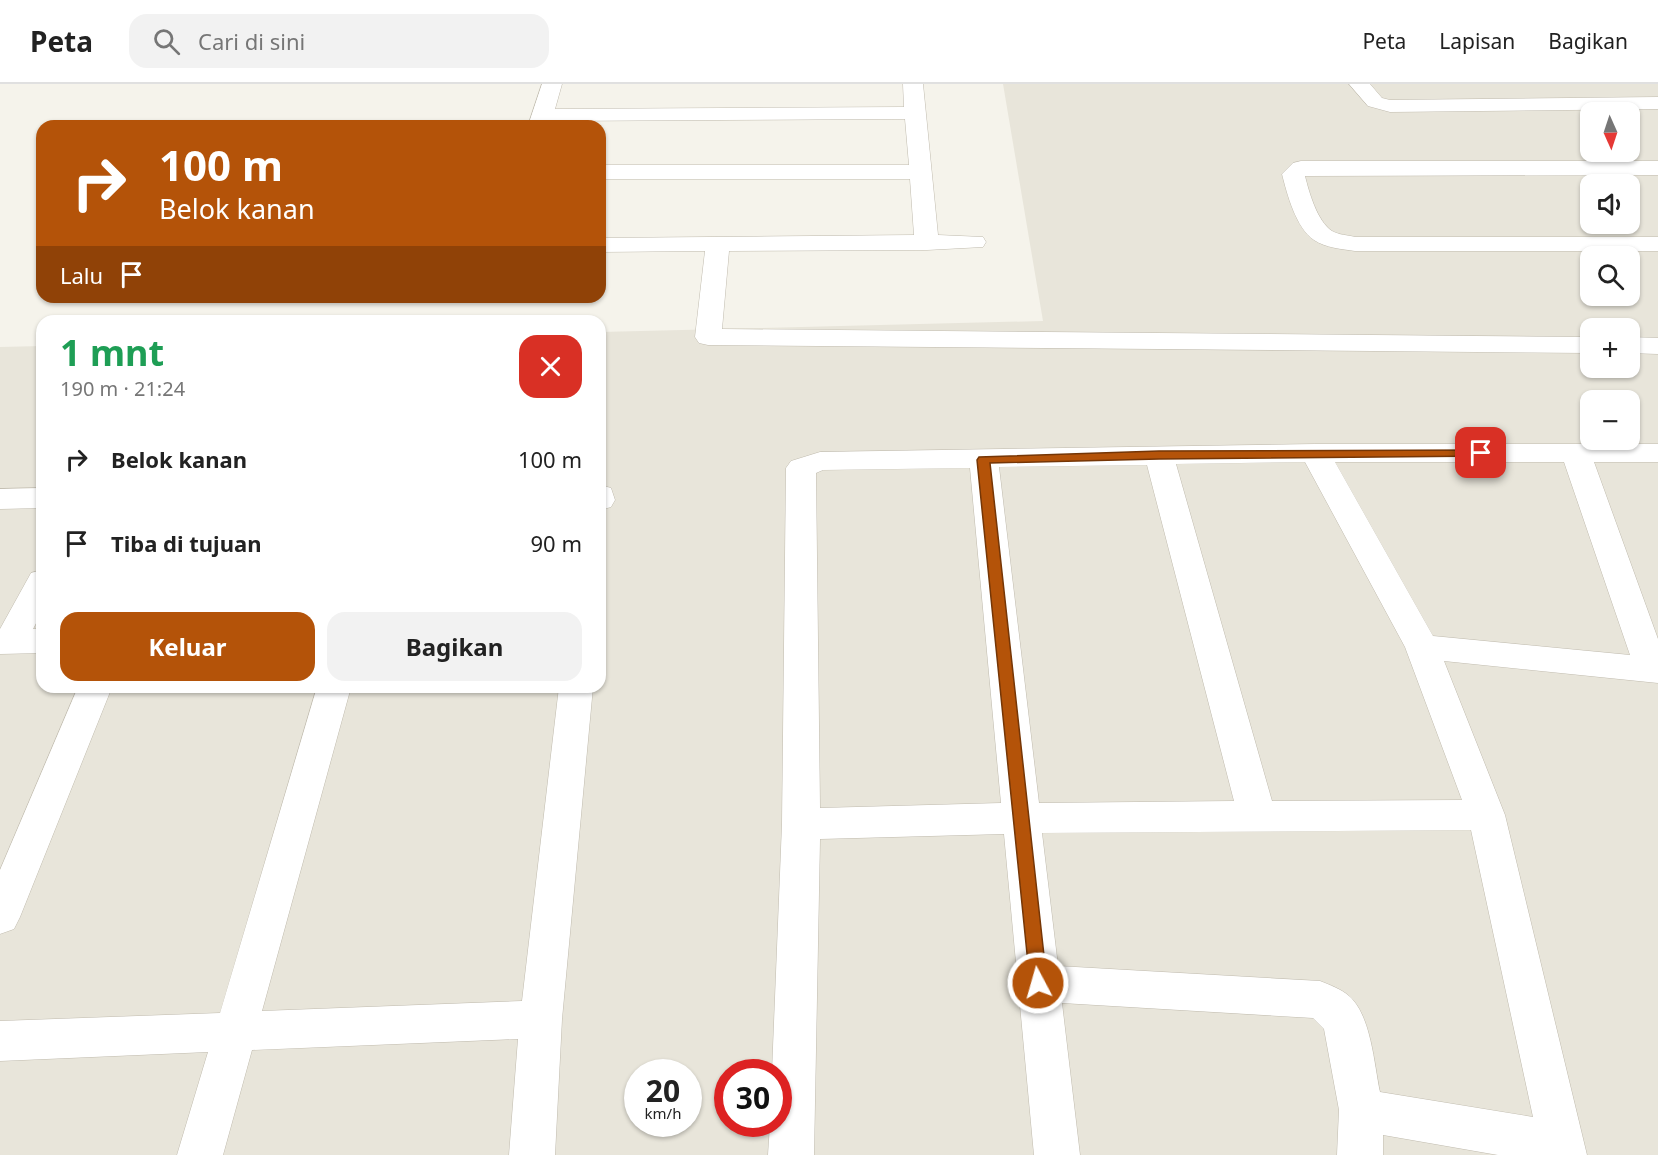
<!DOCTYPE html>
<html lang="id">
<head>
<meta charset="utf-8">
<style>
	:root { --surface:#fff; --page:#f2f2f2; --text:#222; --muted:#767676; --line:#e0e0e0; --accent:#b45309 }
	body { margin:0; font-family:"Noto Sans",sans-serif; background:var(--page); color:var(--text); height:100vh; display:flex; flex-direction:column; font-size:22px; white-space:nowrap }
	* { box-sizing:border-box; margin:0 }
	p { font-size:20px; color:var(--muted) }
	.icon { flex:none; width:33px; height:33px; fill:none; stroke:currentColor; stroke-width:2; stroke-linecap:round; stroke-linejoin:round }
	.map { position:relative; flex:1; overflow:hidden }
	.sheet { position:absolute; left:36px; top:231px; width:570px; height:378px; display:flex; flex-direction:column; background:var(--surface); border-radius:18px; box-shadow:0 2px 4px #0004 }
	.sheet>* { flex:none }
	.hud { position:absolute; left:36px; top:36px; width:570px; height:183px; border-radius:18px; box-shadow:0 2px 4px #0004; background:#b45309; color:#fff; overflow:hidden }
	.needle { width:39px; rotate:177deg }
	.fabs { position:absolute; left:1580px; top:18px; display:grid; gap:12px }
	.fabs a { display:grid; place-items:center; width:60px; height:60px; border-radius:12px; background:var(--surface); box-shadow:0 2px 4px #0004; font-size:30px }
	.speed { position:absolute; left:624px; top:975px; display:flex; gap:12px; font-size:30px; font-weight:700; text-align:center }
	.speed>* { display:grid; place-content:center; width:78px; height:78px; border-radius:50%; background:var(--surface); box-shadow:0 2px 4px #0004; line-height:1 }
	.speed small { font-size:15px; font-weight:400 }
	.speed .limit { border:9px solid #d22; background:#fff; color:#111 }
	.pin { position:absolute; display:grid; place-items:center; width:51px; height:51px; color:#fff; margin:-26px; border-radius:12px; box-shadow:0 3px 9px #0006 }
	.me { position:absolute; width:66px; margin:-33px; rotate:354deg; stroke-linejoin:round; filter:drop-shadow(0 0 4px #0008) }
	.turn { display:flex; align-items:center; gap:21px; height:126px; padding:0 24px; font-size:27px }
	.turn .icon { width:78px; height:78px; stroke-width:2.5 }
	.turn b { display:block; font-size:42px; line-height:51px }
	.then { display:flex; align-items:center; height:57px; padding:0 24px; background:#0003; gap:12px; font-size:22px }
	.round { display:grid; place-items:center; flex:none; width:63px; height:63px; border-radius:18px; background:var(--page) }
	.overview { display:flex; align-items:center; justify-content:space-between; height:102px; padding:0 24px }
	h1 { font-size:36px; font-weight:700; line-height:45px; color:#1e9e55 }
	.action { display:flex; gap:12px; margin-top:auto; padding:12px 24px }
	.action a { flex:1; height:69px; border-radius:18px; background:var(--accent); color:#fff; font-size:24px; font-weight:700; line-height:69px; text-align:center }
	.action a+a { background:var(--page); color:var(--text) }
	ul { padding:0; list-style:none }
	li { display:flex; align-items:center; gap:18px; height:84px; padding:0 24px }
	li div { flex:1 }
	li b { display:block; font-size:22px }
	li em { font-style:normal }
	header { display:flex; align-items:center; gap:36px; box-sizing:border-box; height:84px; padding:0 30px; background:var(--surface); border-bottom:2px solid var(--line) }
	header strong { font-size:28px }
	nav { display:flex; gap:33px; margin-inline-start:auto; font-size:21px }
	.search { width:420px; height:54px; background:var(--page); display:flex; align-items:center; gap:15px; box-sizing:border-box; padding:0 21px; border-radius:18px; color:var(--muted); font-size:22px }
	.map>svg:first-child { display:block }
	.residential { fill:#e8e5da; fill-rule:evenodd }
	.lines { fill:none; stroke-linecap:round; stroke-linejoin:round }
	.street-casing { stroke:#c0bbae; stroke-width:1 }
	.street { fill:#fff; fill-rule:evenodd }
	.route { fill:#b45309; stroke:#753606; stroke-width:1.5 }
</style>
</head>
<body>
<header>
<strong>Peta</strong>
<div class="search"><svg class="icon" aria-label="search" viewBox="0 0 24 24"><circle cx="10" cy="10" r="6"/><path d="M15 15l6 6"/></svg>Cari di sini</div>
<nav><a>Peta</a><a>Lapisan</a><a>Bagikan</a></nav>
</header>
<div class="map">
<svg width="1658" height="1071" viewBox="0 0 1658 1071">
	<rect width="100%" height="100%" fill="#f5f3eb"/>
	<path class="residential" d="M1003 0H1658V1071H0V263L42 262V603H600V248L1043 237ZM1590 28H1629V68H1590ZM1590 100H1629V140H1590ZM1590 172H1629V212H1590ZM1590 244H1629V284H1590ZM1590 316H1629V356H1590ZM638 988H688V1040H638ZM728 988H778V1040H728Z"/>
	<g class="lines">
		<g class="street-casing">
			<g id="street">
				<polygon points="542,0 562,0 555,25 904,23 903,0 923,0 938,151 983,153 986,158 983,163 927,166 729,167 722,245 1590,253 1590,269 708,261 699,259 695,253 705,167 600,168 600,154 914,151 910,95 600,95 600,81 909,81 905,35 551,37 550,42 528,42"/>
				<polygon points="1349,0 1370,0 1382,14 1390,16 1658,13 1658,25 1390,28 1368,22"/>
				<path d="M1301 77H1658V91L1305 92C1309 108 1317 137 1332 147 1339 151 1347 151 1355 153H1658V167H1355C1342 165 1326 164 1314 156 1296 144 1287 110 1282 90L1293 79Z"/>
				<polygon points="1629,253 1658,254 1658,270 1629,269"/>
				<path d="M1315 360H1658V378H1594L1658 555V599L1444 577 1505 731 1587 1071H1498L1383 1051V1071H1337L1339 1026 1324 945 1313 934 1062 919 1080 1071H1034L1004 750 820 755 814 1071H768L770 1040H778V988H772L782 740 786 384 791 377 820 368ZM1305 378 1405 563 1462 716 1272 717 1176 380ZM1335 378H1564L1630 571 1433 552ZM1147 381 1234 717 1039 719 999 383ZM970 384 1001 719 820 724 816 389 823 386ZM1471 746 1533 1033 1380 1008C1374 980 1371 931 1349 912 1341 905 1330 901 1320 897L1058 882 1042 749Z"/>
				<polygon points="600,401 611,404 615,416 611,423 600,426"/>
				<polygon points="42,404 42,424 0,425 0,405"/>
				<polygon points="42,486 42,528 33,545 42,545 42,569 0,570 0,545 31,489"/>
				<polygon points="78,603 112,603 20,833 14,845 0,850 0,786"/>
				<polygon points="317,603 351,603 262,927 522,917 559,603 593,603 562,935 555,1071 509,1071 518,955 252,966 223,1071 177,1071 208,968 0,977 0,937 220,929"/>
			</g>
		</g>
		<use href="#street" class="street"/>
	</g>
	<polygon class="route" points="1481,366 1486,367 1486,372 1159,375 990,379 1047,899 1044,904 1038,906 1032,904 1030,899 977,376 979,373 1159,367"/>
</svg>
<div class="fabs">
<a><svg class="needle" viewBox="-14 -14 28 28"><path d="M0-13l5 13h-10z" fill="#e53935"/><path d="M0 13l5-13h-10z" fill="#767676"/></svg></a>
<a><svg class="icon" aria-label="sound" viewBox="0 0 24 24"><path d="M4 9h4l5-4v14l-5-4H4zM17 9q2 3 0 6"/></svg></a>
<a><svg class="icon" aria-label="search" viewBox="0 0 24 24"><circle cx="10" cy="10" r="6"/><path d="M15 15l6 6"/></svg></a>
<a>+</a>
<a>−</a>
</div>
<div class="speed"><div>20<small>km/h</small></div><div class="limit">30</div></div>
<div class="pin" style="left:1481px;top:369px;background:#d93025"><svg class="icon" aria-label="arrive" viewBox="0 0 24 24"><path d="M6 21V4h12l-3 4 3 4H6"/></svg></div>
<svg class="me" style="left:1038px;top:899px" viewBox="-20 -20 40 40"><circle r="17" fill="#b45309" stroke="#fff" stroke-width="3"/><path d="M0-11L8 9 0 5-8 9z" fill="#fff"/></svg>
<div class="hud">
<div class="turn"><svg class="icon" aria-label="right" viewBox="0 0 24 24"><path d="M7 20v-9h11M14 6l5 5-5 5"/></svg><div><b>100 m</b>Belok kanan</div></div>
<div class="then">Lalu<svg class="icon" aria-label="arrive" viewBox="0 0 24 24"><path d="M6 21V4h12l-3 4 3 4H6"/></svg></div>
</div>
<section class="sheet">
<div class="overview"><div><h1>1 mnt</h1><p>190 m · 21:24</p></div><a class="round" style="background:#d93025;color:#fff"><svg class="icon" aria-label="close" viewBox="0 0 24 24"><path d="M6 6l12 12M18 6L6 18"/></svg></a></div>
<ul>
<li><svg class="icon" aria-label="right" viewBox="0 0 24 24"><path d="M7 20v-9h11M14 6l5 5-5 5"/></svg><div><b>Belok kanan</b></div><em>100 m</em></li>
<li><svg class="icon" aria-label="arrive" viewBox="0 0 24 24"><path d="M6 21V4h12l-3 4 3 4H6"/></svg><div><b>Tiba di tujuan</b></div><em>90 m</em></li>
</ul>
<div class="action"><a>Keluar</a><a>Bagikan</a></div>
</section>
</div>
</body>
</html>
